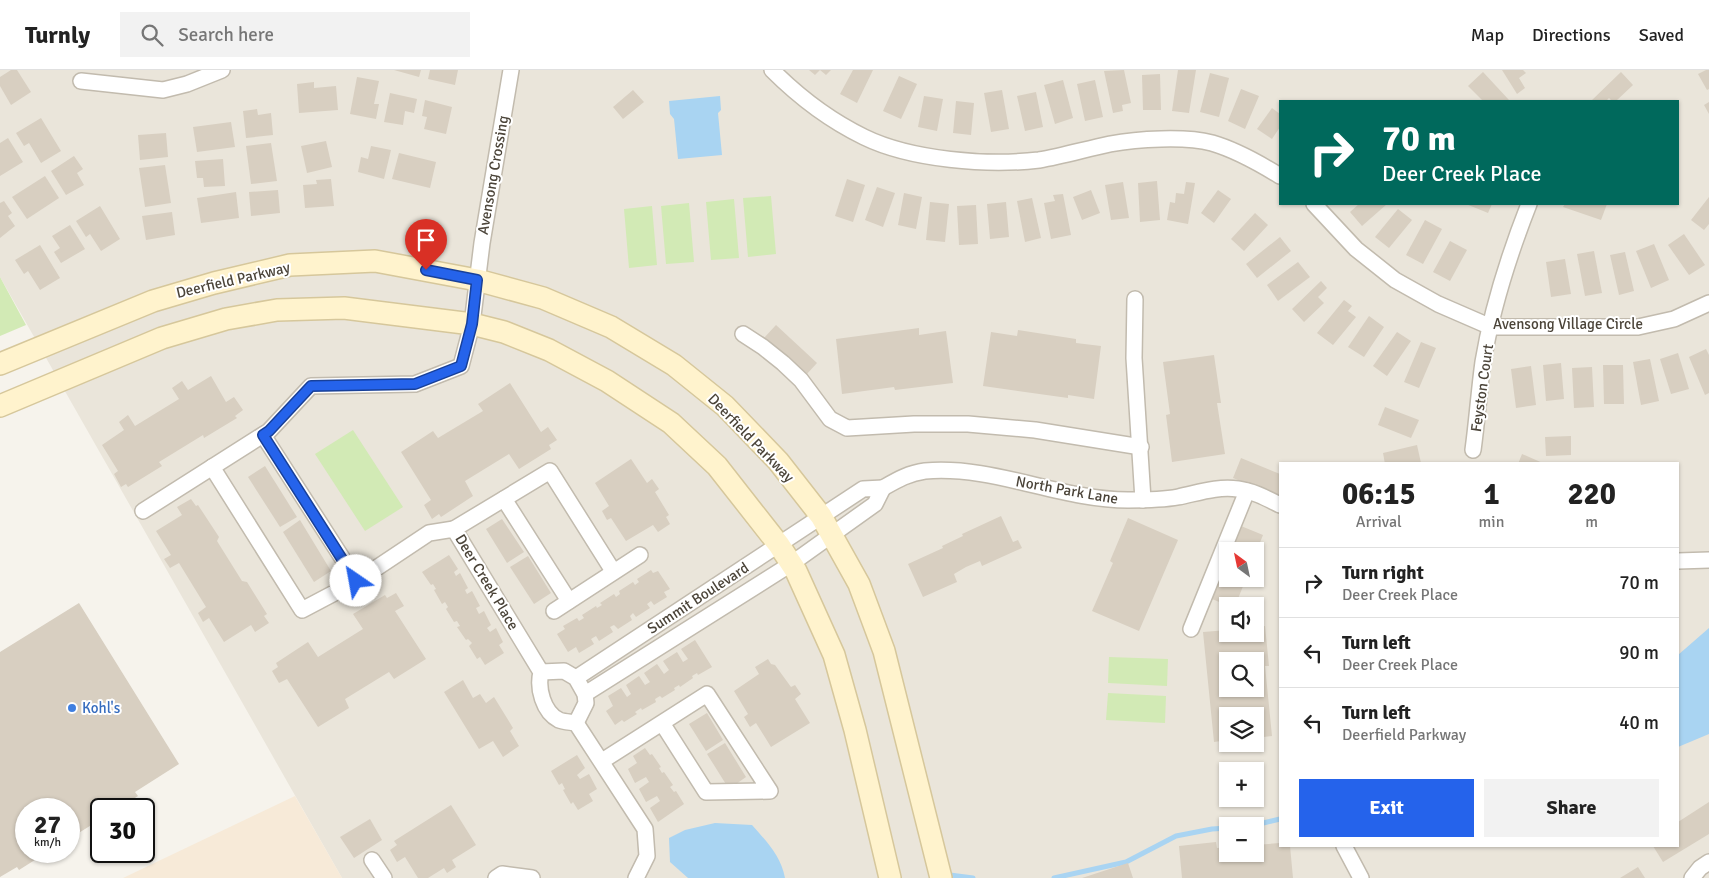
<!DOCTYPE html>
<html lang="en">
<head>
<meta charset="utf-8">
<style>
	:root { --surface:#fff; --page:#f2f2f2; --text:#222; --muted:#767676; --line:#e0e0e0; --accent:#2563eb }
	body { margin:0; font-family:Signika,sans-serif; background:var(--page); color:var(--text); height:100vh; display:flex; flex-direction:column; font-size:19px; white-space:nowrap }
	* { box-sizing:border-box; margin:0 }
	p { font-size:16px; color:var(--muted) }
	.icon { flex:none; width:28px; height:28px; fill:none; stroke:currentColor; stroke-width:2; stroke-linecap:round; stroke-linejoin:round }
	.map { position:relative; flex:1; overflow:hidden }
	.drawer { position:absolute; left:1279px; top:392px; width:400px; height:385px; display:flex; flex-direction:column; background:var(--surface); border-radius:0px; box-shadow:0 1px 4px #0004 }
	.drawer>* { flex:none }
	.hud { position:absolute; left:1279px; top:30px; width:400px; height:105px; border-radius:0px; box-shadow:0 1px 4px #0004; background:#00695c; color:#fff; overflow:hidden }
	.needle { width:32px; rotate:327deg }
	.controls { position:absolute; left:1219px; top:472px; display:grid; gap:10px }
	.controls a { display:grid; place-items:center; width:45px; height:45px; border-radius:0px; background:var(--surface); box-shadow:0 1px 4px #0004; font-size:25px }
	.speed { position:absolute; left:15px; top:728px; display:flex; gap:10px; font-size:25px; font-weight:700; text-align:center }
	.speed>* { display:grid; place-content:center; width:65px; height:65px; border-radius:50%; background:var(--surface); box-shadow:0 1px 4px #0004; line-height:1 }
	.speed small { font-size:12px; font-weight:400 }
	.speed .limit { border:2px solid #111; border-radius:8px; background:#fff; color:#111 }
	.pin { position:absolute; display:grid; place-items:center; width:42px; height:42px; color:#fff; margin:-51px -21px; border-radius:50% 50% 50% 0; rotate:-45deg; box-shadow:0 0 5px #0007 }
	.pin .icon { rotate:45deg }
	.me { position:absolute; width:55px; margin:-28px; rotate:327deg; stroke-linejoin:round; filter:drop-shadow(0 0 4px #0008) }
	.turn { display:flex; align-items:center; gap:18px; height:105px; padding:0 20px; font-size:22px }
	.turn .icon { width:65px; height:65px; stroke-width:2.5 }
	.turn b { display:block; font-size:35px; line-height:42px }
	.eta { display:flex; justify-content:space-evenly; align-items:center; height:85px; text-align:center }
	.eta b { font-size:30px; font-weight:800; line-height:35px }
	.primary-button { display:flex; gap:10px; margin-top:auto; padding:10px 20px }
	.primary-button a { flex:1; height:58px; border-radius:0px; background:var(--accent); color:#fff; font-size:20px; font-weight:800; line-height:58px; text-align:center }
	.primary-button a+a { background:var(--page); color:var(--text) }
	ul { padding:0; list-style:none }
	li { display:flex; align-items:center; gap:15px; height:70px; padding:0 20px; border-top:1px solid var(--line) }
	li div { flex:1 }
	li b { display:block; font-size:19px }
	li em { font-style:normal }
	header { display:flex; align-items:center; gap:30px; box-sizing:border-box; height:70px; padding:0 25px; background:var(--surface); border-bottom:1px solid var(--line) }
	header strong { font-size:24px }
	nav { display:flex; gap:28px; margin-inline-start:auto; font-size:18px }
	.search { width:350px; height:45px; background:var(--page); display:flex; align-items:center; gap:12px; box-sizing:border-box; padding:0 18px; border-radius:0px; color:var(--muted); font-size:19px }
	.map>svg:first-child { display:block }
	.residential { fill:#eae5da; fill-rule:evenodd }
	.commercial { fill:#f7ead8 }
	.green { fill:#d2eab5 }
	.water { fill:#a9d4f2 }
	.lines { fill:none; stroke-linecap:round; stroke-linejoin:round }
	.stream { stroke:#a9d4f2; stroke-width:5 }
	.building { fill:#d8cfc1; fill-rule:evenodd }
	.street-casing { stroke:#c2bbae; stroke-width:18 }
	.secondary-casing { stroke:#d6c79b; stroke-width:24 }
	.street { stroke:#fff; stroke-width:15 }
	.secondary { stroke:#fff3cd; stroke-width:21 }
	.route-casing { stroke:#184099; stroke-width:12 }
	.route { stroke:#2563eb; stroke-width:9 }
	.shop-dot { fill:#3f7fe0; stroke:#fff; stroke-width:2 }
	.labels { text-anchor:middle; stroke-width:4; stroke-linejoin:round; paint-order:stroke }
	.street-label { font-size:15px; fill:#4b4439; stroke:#fff }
	.shop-label { font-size:15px; fill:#366cbe; stroke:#fff; text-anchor:start }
</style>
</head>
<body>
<header>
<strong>Turnly</strong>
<div class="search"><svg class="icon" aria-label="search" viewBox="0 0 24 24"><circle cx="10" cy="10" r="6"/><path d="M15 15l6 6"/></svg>Search here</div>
<nav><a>Map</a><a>Directions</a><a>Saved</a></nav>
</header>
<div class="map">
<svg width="1709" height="808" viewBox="0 0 1709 808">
	<rect width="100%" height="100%" fill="#f6f3ec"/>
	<path class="residential" d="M0 0H1709V808H342L0 207ZM1280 31H1678V134H1280ZM1280 394H1678V776H1280ZM1228 481H1255V509H1228ZM1228 536H1255V564H1228ZM1228 591H1255V619H1228ZM1228 646H1255V674H1228ZM1228 701H1255V729H1228ZM1228 756H1255V784H1228Z"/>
	<polygon class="commercial" points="295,726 342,808 123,808"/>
	<g class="green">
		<polygon points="771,126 776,184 748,187 743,128"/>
		<polygon points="734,129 739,188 711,190 706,132"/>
		<polygon points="689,133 694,192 666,194 661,136"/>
		<polygon points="652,136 657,195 629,198 624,139"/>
		<polygon points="0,207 26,255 0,266"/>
		<polygon points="353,360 403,437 365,461 315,384"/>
		<polygon points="1109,587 1168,589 1167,616 1108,613"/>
		<polygon points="1108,623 1166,626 1165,653 1106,650"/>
	</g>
	<g class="water">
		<polygon points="720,26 721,40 718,43 722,85 678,89 674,49 670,44 669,31"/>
		<polygon points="1709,558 1709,664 1678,677 1678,585"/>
		<path d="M715 753 752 755C766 771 781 786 785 808H688L670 792 669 768 685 760Z"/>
	</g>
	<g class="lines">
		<g class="stream">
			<polyline points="1251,756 1280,749"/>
			<polyline points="950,805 973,808"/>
			<polyline points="1054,808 1126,792 1176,766 1212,759 1228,758"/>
		</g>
	</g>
	<g class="building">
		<polygon points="11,0 17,0 31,22 11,35 0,16 0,7"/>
		<polygon points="394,0 421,0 419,7"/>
		<polygon points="430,0 458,0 455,15 428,9"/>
		<polygon points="809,0 820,0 815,5"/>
		<polygon points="820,0 831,0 826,5"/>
		<polygon points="853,0 873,0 857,33 840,24"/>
		<polygon points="1124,0 1131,33 1122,35 1123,41 1113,43 1104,1"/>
		<polygon points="1178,0 1196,0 1189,43 1172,41"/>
		<polygon points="1502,0 1523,0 1526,3 1519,8 1525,18 1517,24"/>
		<polygon points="1706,0 1709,0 1709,19 1707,20 1698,4"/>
		<polygon points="1483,2 1509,30 1507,31 1483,31 1468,16"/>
		<polygon points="1621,2 1633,15 1616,31 1612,31 1609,28 1606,31 1591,31"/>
		<polygon points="1210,3 1229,8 1219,47 1200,42"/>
		<polygon points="1160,4 1161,40 1143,40 1142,5"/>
		<polygon points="899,6 917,14 901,49 883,41"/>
		<polygon points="357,7 379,11 374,34 379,34 376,49 350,44"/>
		<polygon points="1063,10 1073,48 1055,54 1044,15"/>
		<polygon points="1095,10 1103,47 1085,51 1077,14"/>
		<polygon points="314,12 314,18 336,16 338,40 299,43 297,14"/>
		<polygon points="1241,19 1259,26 1245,59 1228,51"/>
		<polygon points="633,20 644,32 623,49 613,37"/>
		<polygon points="1002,20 1009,59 991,62 984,23"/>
		<polygon points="1036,22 1043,57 1025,61 1017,26"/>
		<polygon points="390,23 417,29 414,43 405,41 403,55 384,52"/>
		<polygon points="924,26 943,29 937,61 918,57"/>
		<polygon points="425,30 452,37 446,64 424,59 427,47 422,46"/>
		<polygon points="956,31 974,33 971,65 953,63"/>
		<polygon points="1709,32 1709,44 1704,35"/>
		<polygon points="1272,38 1280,44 1280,57 1272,69 1257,59"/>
		<polygon points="257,39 258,45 271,43 273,65 246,68 243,41"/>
		<polygon points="41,48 61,81 41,93 29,73 24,76 16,63"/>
		<polygon points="231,52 235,77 197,82 193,57"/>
		<polygon points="166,63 168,87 140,90 138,65"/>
		<polygon points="8,68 23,92 0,106 0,73"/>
		<polygon points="326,71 332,97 307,103 301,76"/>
		<polygon points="271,73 277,111 251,114 246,76"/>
		<polygon points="371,76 391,80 384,109 358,102 361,87 368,89"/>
		<polygon points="399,83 436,92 430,118 392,109"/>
		<polygon points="74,86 83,99 77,103 84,115 66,125 51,101"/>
		<polygon points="223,89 225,116 204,117 203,108 197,108 195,91"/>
		<polygon points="165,95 171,133 145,137 139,98"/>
		<polygon points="45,106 59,128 27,149 12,127"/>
		<polygon points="331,109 334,136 305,138 303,115 317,114 316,110"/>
		<polygon points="847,109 865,115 853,152 835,146"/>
		<polygon points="1157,111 1160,150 1140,152 1138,113"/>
		<polygon points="1123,112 1129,148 1111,150 1105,115"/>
		<polygon points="1186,112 1195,113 1188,154 1167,150 1170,132 1175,133 1176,123 1184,124"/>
		<polygon points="877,117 895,123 883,157 865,150"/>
		<polygon points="278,120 280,143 251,146 249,122"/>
		<polygon points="1091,120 1100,143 1082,150 1073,127"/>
		<polygon points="1218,120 1231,129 1214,153 1201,143"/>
		<polygon points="236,122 239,148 201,153 197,128"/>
		<polygon points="904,123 922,127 916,159 898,155"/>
		<polygon points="1063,124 1071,165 1051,169 1044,133 1055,131 1053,125"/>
		<polygon points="1709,127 1709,154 1704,160 1691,150"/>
		<polygon points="1032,128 1041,168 1025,172 1017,131"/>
		<polygon points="4,131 12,143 8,146 15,156 0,168 0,133"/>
		<polygon points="930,132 949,134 945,172 926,170"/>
		<polygon points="1006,132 1009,167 990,169 987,134"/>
		<polygon points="1359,134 1387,134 1362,156 1350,142"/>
		<polygon points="1466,134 1492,134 1488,143"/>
		<polygon points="1565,134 1607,134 1601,150 1563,137"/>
		<polygon points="976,135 978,174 959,175 957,136"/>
		<polygon points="100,136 120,169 101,181 90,164 86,167 76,151"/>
		<polygon points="1398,139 1412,150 1389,178 1375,167"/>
		<polygon points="172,142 175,165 146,170 142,146"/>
		<polygon points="1255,143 1268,155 1244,181 1231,169"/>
		<polygon points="1425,150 1442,159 1423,194 1406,185"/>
		<polygon points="70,155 85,179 61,193 54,182 60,178 52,166"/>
		<polygon points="1684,164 1705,195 1689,205 1668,175"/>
		<polygon points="1280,167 1291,181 1257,208 1246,194"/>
		<polygon points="1450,171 1467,180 1450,211 1433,202"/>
		<polygon points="1654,174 1669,210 1651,218 1636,181"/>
		<polygon points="40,175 60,208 40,220 28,201 24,204 15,190"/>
		<polygon points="1594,181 1602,223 1585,226 1577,184"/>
		<polygon points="1625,182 1634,221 1619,225 1610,185"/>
		<polygon points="1565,189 1571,224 1551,227 1546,192"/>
		<polygon points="1298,192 1310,207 1278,231 1267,215"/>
		<polygon points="1321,211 1327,218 1318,227 1324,233 1304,252 1292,239"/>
		<polygon points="1344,230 1352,236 1348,241 1356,247 1333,275 1317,263"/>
		<polygon points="1369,246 1384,257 1364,287 1348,277"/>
		<polygon points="776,255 817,293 805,306 764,268"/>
		<polygon points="919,258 919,265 946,261 953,313 895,320 894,317 842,324 836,269"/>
		<polygon points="1018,260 1076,269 1076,273 1101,276 1094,329 1068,325 1068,328 983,316 991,262 1017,266"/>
		<polygon points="1397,262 1411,271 1387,306 1373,296"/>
		<polygon points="1421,272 1436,278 1419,318 1404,312"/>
		<polygon points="1706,279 1709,285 1709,323 1705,325 1689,287"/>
		<polygon points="1678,283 1689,319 1671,324 1660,289"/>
		<polygon points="1214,285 1221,333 1217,333 1225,384 1172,392 1166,345 1170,344 1163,292"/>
		<polygon points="1650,289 1659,331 1641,335 1633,292"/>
		<polygon points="1561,293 1564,329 1546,331 1543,295"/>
		<polygon points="1603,295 1623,295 1624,334 1604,334"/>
		<polygon points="1531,296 1536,335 1516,338 1511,299"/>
		<polygon points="1592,297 1594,337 1574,338 1572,298"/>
		<polygon points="211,306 226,332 234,327 243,340 235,346 237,348 204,368 203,365 159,392 162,396 128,417 126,414 121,417 114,404 118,401 102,375 124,360 119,352 128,345 135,356 179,329 172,318 182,311 188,320"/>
		<polygon points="510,313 541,362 548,357 557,370 549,375 551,379 519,399 509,384 465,411 473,426 441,447 439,444 432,449 424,435 431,430 401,382 433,361 438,368 483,341 478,334"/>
		<polygon points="1385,337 1419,350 1411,368 1378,355"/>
		<polygon points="1571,366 1571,385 1546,386 1545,367"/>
		<polygon points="1417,375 1421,393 1385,394 1383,383"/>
		<polygon points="1522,384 1545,394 1518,394"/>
		<polygon points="1241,388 1280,404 1280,427 1233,408"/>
		<polygon points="631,389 647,413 652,409 659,419 655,422 669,445 666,447 670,454 658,462 653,455 626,471 611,448 607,450 602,441 609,436 595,413"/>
		<polygon points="265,396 297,447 280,457 248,407"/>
		<polygon points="191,429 196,436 198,435 219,467 217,471 242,511 247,512 267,544 264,546 269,553 255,562 251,555 224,572 209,548 203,552 198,543 206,537 179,493 170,498 164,489 171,485 156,461 182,445 177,437"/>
		<polygon points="1001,446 1013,472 1018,470 1022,478 982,496 980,491 966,497 954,504 957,512 923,527 908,494 943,478 942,476 963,466 962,464"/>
		<polygon points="1128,448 1178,470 1139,561 1092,541 1113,493 1110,491"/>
		<polygon points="502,449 524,482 507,493 486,459"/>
		<polygon points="300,450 331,501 314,512 283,462"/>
		<polygon points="1241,456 1263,465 1255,485 1255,481 1231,481"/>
		<polygon points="449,485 458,499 454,502 456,506 460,503 468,518 465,520 467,524 472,521 480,536 476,538 479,544 484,541 491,555 487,558 490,562 496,558 503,572 499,575 504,583 485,595 480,587 477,589 469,576 472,573 468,569 466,570 457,557 460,556 457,551 454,552 446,539 448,537 445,532 442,534 434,520 436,519 433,514 431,515 422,502"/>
		<polygon points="528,486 551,523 534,534 510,497"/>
		<polygon points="1227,490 1228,509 1246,509 1235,536 1229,536 1212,529"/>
		<polygon points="651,500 653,503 658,501 670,519 664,522 667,527 654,535 651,531 647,534 650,538 636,547 633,543 630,546 632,550 618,559 614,555 610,557 613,562 599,571 596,566 591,569 594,574 579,583 576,577 568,582 557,564 565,559 563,556 577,548 579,551 584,548 582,545 596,536 597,538 602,535 600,533 614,524 616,527 620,524 619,521 633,512 635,515 639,512 637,509"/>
		<polygon points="396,523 404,536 395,541 426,589 394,609 389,602 345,629 349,638 318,657 287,609 279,613 272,601 278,597 276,593 308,572 318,587 363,559 353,544 385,525 387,528"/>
		<polygon points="79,533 179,694 135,722 138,726 118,739 101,739 101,749 69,769 69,739 26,739 26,781 49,781 19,800 17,797 0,807 0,582"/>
		<path d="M1265 556 1269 596H1265L1272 666 1255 668V646H1228V670L1214 672 1203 562 1228 560V564H1255V557ZM1228 591H1255V619H1228Z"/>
		<polygon points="695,570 712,597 698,605 697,603 692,606 693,608 680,617 679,615 674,618 675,620 662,628 660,626 655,629 656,632 642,640 641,638 635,642 637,644 624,652 622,650 615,655 606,641 613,636 608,626 621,618 627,627 631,624 626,615 639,606 645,615 650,612 644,603 657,594 664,604 669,600 663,591 677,582 683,592 688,589 681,579"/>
		<polygon points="768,589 771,594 775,595 791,617 795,615 801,624 795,629 810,653 771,677 756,653 750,657 744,647 748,644 734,621 759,604 755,597"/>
		<polygon points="463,610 473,628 480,624 486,633 494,627 513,658 510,661 519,676 503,687 493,671 479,679 444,622"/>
		<polygon points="707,643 723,670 706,681 689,654"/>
		<polygon points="725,673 746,707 729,719 707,684"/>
		<polygon points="645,678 650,685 652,684 661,697 659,698 662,703 664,702 673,715 670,717 674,722 676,721 684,734 658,752 650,738 660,731 657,726 646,732 639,719 649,712 646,707 635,713 628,699 637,693 633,686"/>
		<polygon points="577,685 585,698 577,705 580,709 589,704 597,719 589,724 593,731 578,740 573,732 571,734 563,720 565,719 562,713 559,715 551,701"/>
		<polygon points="1709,732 1709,764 1663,792 1653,776 1678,776 1678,752"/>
		<polygon points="451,735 476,775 452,790 456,797 447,803 444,798 428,808 418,808 405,787 397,792 390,780 397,775 394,771"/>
		<polygon points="370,749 382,770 354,788 340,767"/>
		<polygon points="1216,772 1217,778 1228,777 1228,784 1255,784 1255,775 1280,773 1280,776 1290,776 1293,808 1182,808 1179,776"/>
		<polygon points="1128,793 1133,808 1082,808"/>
		<polygon points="1638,797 1645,808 1620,808"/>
	</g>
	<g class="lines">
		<g class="street-casing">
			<g id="street">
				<path d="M772 0C799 27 829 50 864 67 911 90 988 96 1039 90 1063 86 1086 79 1110 74 1137 69 1185 66 1212 73 1236 80 1259 93 1280 106"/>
				<polyline points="81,11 163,20 187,14 222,0"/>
				<polyline points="1314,134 1356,179 1395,210 1438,234 1491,257 1638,257 1674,249 1709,233"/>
				<polyline points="1135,229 1134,288 1143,430"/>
				<polyline points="743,264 763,277 783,293 801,310 830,349 847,358 914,354 968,354 1035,360 1141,377"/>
				<polyline points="263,365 357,511"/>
				<path d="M1473 380C1477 351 1479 321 1483 292 1492 238 1509 185 1529 134"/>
				<path d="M212 397 302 540 357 511 429 463 454 459 541 602C537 618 543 642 559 650 564 652 571 652 576 653L645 759 647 786 636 808"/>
				<path d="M883 418C897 410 909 403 925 401 994 395 1060 430 1128 430 1145 430 1162 430 1178 427 1198 423 1217 416 1238 419 1253 421 1266 428 1280 435"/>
				<polyline points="504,429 569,531"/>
				<polyline points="143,441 269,361 311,316 415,314 461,296 472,254 482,173 511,0"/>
				<polyline points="454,459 550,401 613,501"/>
				<polyline points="1678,491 1709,490"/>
				<polyline points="554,541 640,485"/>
				<polyline points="1191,559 1247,421"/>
				<polyline points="541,602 564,601 576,608 585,624 586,633 576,653"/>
				<polyline points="576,608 863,419 883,418 875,434 791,494 585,624"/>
				<polyline points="602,691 707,624 770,721 706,722 662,653"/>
				<polyline points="1344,776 1361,808"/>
				<polyline points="372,790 384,808"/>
				<polyline points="496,808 502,804 532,808"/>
				<polyline points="1692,808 1700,798 1709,792"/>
			</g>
		</g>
		<g class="secondary-casing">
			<g id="secondary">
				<polyline points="0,294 153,231 214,213 290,195 375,191 477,210 543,228 611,257 674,295 725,336 778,391 821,446 859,514 884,581 941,808"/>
				<polyline points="0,336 162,268 226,249 277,240 344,238 472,254 504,262 549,280 607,311 671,353 717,396 779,475 796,501 834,585 855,660 890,808"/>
			</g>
		</g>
		<use href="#street" class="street"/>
		<use href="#secondary" class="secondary"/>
	</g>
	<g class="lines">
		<g class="route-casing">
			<polyline id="route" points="356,511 263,365 269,361 311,316 415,314 461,296 472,254 477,210 426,200"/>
		</g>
		<use href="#route" class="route"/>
	</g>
	<circle class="shop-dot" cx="72" cy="638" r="5"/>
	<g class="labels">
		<g class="street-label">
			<text transform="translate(493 105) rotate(-80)" y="5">Avensong Crossing</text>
			<text transform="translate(233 210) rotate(-13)" y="5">Deerfield Parkway</text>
			<text x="1568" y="259">Avensong Village Circle</text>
			<text transform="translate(1482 318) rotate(-82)" y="5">Feyston Court</text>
			<text transform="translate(751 368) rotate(46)" y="5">Deerfield Parkway</text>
			<text transform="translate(1067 420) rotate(10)" y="5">North Park Lane</text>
			<text transform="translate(487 512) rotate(59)" y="5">Deer Creek Place</text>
			<text transform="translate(698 528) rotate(-33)" y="5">Summit Boulevard</text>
		</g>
		<g class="shop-label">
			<text x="82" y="643">Kohl's</text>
		</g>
	</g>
</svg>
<div class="controls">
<a><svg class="needle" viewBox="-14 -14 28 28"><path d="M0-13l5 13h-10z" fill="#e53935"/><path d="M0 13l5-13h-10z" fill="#767676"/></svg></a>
<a><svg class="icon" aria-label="sound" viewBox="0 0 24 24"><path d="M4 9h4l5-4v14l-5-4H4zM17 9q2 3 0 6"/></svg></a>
<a><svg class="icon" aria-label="search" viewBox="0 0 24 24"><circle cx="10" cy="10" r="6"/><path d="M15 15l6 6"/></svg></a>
<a><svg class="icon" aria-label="layers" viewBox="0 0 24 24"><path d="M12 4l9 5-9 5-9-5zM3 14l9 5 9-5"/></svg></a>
<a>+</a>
<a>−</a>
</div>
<div class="speed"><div>27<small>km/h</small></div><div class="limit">30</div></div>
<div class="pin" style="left:426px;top:200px;background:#d93025"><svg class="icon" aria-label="arrive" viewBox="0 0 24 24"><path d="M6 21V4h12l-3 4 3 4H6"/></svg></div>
<svg class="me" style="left:356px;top:511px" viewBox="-20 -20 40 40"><circle r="19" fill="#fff"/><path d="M0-13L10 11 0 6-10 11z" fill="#2563eb"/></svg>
<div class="hud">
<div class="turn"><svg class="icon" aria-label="right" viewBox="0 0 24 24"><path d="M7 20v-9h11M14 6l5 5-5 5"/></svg><div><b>70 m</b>Deer Creek Place</div></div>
</div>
<section class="drawer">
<div class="eta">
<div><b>06:15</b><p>Arrival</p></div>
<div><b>1</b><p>min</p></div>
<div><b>220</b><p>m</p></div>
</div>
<ul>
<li><svg class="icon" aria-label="right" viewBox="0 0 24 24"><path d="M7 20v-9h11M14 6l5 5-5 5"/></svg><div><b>Turn right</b><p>Deer Creek Place</p></div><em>70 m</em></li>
<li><svg class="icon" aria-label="left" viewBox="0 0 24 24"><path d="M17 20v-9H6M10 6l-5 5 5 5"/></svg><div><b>Turn left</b><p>Deer Creek Place</p></div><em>90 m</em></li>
<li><svg class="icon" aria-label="left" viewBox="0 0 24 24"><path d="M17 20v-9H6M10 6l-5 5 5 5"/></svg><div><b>Turn left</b><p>Deerfield Parkway</p></div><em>40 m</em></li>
</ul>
<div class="primary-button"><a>Exit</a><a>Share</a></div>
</section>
</div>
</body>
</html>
